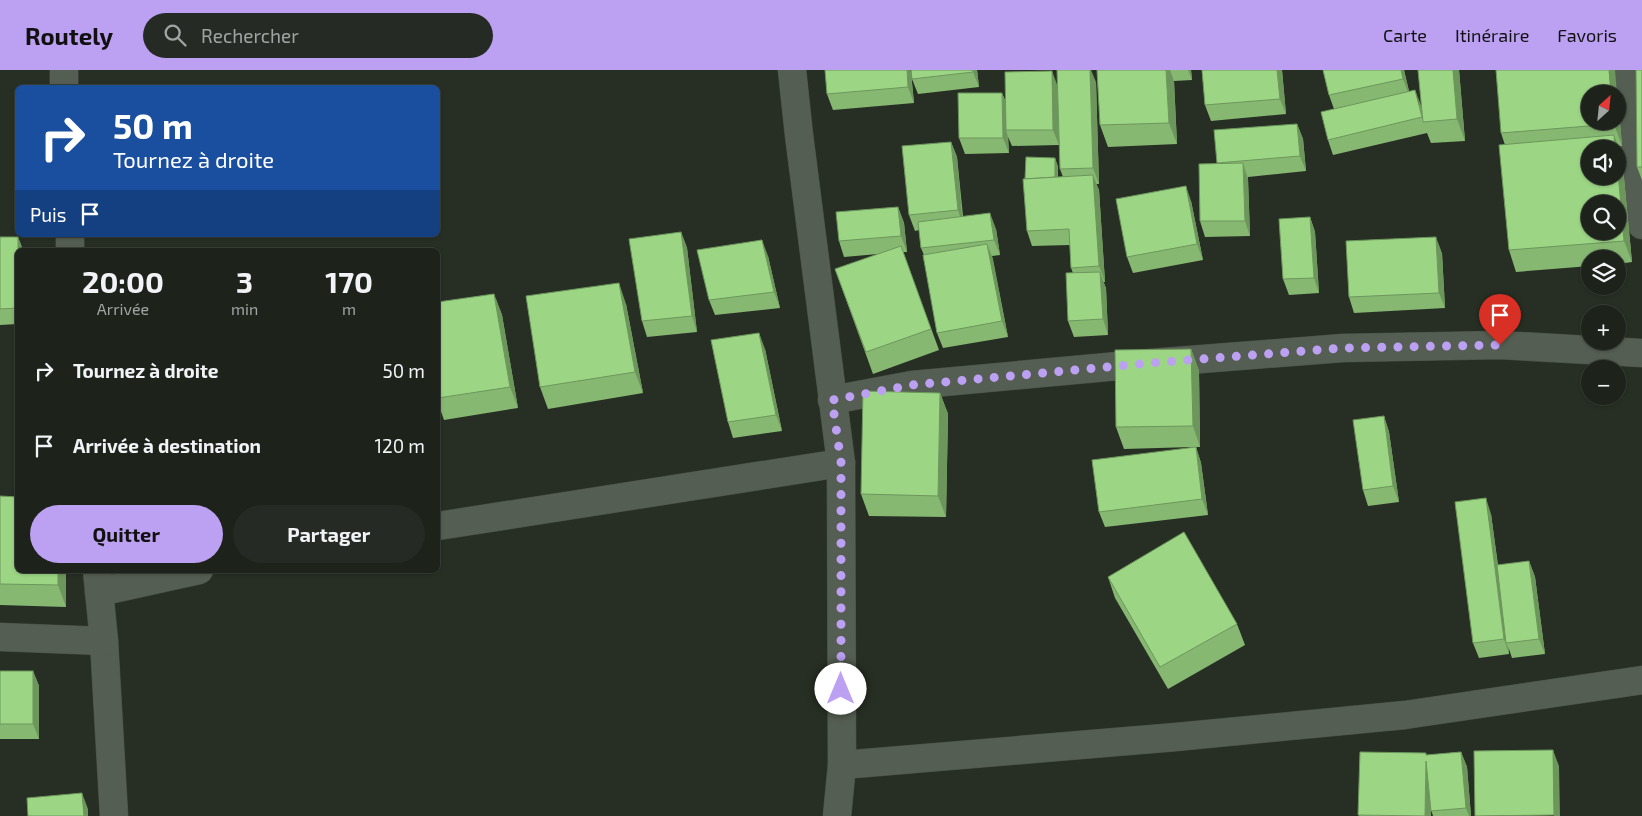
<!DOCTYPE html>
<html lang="fr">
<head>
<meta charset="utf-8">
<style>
	:root { --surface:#1d231b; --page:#252b24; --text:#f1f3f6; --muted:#a0a4a3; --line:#3b403a; --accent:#bca0f2 }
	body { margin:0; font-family:"Exo 2",sans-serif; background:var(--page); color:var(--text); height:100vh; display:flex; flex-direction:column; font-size:19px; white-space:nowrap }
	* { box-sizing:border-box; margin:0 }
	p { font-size:16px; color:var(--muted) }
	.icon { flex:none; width:28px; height:28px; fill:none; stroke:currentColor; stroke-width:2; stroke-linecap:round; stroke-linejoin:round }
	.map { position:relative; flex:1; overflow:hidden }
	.details { position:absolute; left:15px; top:178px; width:425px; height:325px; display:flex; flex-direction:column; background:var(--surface); border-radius:8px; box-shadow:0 1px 4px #0004,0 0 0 1px var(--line) }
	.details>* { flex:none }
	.banner { position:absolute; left:15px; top:15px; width:425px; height:152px; border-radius:8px; box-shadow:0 1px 4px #0004,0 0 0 1px var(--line); background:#1a4fa0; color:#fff; overflow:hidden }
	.needle { width:32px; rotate:27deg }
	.fabs { position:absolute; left:1581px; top:15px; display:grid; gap:10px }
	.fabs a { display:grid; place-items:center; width:45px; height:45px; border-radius:50%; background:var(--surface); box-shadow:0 1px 4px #0004,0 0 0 1px var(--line); font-size:25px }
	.pin { position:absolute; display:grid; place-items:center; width:42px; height:42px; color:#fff; margin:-51px -21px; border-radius:50% 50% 50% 0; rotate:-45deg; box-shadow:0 0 5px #0007 }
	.pin .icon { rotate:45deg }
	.me { position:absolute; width:55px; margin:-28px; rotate:0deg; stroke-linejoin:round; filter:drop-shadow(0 0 4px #0008) }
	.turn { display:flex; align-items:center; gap:18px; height:105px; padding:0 15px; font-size:22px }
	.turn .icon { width:65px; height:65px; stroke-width:2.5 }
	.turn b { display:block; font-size:35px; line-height:42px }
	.then { display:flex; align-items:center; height:48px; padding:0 15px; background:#0003; gap:10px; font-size:19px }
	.eta { display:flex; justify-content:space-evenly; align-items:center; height:85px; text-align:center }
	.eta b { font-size:30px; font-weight:700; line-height:35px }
	.button { display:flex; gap:10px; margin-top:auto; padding:10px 15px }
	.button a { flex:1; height:58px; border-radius:30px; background:var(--accent); color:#111; font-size:20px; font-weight:700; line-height:58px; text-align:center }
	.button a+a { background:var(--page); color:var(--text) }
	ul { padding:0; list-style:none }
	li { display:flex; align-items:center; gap:15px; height:75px; padding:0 15px }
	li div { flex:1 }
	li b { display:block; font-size:19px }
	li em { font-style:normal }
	header { display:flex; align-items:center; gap:30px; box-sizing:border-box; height:70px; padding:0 25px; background:var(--accent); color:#111 }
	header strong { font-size:24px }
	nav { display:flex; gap:28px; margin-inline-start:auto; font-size:18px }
	.search { width:350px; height:45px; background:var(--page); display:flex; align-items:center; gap:12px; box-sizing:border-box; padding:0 18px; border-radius:28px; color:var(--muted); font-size:19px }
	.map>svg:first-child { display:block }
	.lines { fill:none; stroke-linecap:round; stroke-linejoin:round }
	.minor-casing { stroke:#474d44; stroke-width:29 }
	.minor { stroke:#555e52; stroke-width:28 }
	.wall { fill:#86b872 }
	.shaded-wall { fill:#6d965c }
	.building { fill:#9cd684; stroke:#6d965c; fill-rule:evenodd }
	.route { stroke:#bca0f2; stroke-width:9; stroke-dasharray:0 16.2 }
</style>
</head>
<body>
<header>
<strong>Routely</strong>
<div class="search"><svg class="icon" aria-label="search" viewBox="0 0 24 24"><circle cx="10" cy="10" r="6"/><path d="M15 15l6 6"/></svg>Rechercher</div>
<nav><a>Carte</a><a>Itinéraire</a><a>Favoris</a></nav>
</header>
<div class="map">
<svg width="1642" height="746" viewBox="0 0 1642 746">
	<rect width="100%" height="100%" fill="#272f24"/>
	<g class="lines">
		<g class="minor-casing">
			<g id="minor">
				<polyline points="64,0 64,18"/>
				<polyline points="792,0 799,65 841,393 842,695 837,746"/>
				<polyline points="1627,0 1642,155"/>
				<polyline points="70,165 70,180"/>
				<polyline points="832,330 912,315 1151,293 1343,278 1500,275 1642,283"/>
				<polyline points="438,456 841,393"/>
				<polyline points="97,500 104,571 114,746"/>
				<polyline points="99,522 199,500"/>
				<polyline points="0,567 104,571"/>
				<polyline points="842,695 1176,667 1405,645 1642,610"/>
			</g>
		</g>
		<use href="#minor" class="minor"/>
	</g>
	<g class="wall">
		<polygon points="825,0 910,0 911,3 914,33 833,40 827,24"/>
		<polygon points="911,0 977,0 979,17 918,24 912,9"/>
		<polygon points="1097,0 1191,0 1192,10 1174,11 1177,74 1108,77 1100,55"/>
		<polygon points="1202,0 1282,0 1286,44 1211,51 1205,35"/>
		<polygon points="1323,0 1404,0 1409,21 1422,38 1459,0 1465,71 1431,73 1427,63 1333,85 1328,70 1334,39 1329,25"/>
		<polygon points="1642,0 1642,110 1637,97"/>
		<polygon points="1096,12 1099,114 1096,114 1099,120 1105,212 1103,212 1106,218 1108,265 1074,267 1068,251 1073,203 1071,198 1070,175 1032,176 1027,161 1025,109 1055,88 1058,97 1058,107 1063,107 1060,99 1059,44 1059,75 1012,76 1008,67 1009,83 965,84 959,68 1002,23 1006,32 1058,15"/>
		<polygon points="1618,28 1622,76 1618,76 1622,87 1632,192 1618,194 1618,189 1590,189 1590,196 1516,202 1509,180 1505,75 1501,63 1618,51"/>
		<polygon points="1297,54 1303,69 1306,101 1248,107 1248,109 1250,166 1205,167 1200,151 1217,93"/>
		<polygon points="951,72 957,87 963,146 996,159 1000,185 992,186 1008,267 943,278 937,263 924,185 921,178 919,160 915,161 909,145"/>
		<polygon points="1191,131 1203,190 1133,203 1127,187"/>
		<polygon points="898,137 904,153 907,182 903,182 939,280 873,304 835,199 878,184 844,187 839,171"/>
		<polygon points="1310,147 1315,162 1319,223 1289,225 1283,209"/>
		<polygon points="681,162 687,178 697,262 647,267 642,251"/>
		<polygon points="0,167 18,167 23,180 18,180 18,254 0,255"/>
		<polygon points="1442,183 1445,238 1354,243 1349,227"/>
		<polygon points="768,186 780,238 715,245 709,230"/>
		<polygon points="494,224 502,245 518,338 444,350 438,333 438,232"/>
		<polygon points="626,234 643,323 548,339 540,317"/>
		<polygon points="765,279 782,361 733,368 728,352"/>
		<polygon points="1191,279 1199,301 1200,377 1196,377 1201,393 1208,445 1105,457 1099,442 1192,377 1124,379 1116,357"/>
		<polygon points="940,323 948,344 946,447 869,446 861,424"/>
		<polygon points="1384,346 1389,362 1399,432 1368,436 1363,420"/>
		<polygon points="0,426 18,500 66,500 66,537 0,535"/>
		<polygon points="1491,444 1498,495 1529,491 1535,507 1545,584 1512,588 1509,579 1509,584 1479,588 1473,573"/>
		<polygon points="1108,507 1237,554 1245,575 1168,619 1115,528"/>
		<polygon points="0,601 33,601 39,616 39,669 0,669"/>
		<polygon points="1360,682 1427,685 1461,682 1467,697 1471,746 1433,746 1431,739 1431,746 1359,746"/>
	</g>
	<g class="shaded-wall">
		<polygon points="907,0 910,0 911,3 914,33 908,17"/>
		<polygon points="973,0 977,0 979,17 973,2"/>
		<polygon points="1090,0 1091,0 1096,12 1099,114 1093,98"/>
		<polygon points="1166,0 1170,0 1174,11 1177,74 1169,53"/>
		<polygon points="1188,0 1191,0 1192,10"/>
		<polygon points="1277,0 1282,0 1286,44 1280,29"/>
		<polygon points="1401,0 1404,0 1411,30 1403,9"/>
		<polygon points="1453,0 1459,0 1465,71 1457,49"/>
		<polygon points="1609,0 1615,0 1617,24 1611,24"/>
		<polygon points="1052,1 1058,17 1059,75 1053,60"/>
		<polygon points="1415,20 1421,35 1424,51"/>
		<polygon points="1002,23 1008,39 1006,60 1008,67 1009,83 1003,68"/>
		<polygon points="1618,28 1622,76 1614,54 1613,51 1618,51"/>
		<polygon points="1297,54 1303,69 1306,101 1300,86"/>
		<polygon points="1614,65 1622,87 1632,192 1624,171 1618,102 1618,79 1615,79"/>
		<polygon points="951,72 957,87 963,156 958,140"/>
		<polygon points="1055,88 1058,97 1057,122 1054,114"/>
		<polygon points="1243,93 1248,109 1250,166 1245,151"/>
		<polygon points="1093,105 1099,120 1105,212 1099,196"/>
		<polygon points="1186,116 1191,131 1203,190 1197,174"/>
		<polygon points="898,137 904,153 907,182 901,166"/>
		<polygon points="990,143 996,159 1000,185 994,170"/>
		<polygon points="1310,147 1315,162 1319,223 1314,208"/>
		<polygon points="681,162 687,178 697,262 692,246"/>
		<polygon points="18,167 23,180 18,180"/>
		<polygon points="1436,167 1442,183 1445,238 1439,223"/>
		<polygon points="762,170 768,186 780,238 774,222"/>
		<polygon points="987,174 993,189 1008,267 1002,251"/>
		<polygon points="1100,202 1106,218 1108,265 1103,249"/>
		<polygon points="619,213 626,234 643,323 635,302"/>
		<polygon points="494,224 502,245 518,338 510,317"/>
		<polygon points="759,263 765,279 782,361 776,345"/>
		<polygon points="1191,279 1199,301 1200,377 1193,356"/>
		<polygon points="940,323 948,344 946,447 938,426"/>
		<polygon points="1384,346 1389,362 1399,432 1393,416"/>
		<polygon points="1196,377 1201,393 1208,445 1202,429"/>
		<polygon points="1486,428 1491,444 1508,573 1506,573 1509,579 1509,584 1504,569"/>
		<polygon points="1529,491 1535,507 1545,584 1539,569"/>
		<polygon points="58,500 66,500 66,537 58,515"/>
		<polygon points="33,601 39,616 39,669 33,654"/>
		<polygon points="1553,680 1559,696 1560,746 1554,746 1554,745"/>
		<polygon points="1461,682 1467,697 1471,746 1469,746 1466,738"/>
		<polygon points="1426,691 1432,707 1431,746 1425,746"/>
		<polygon points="82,723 88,739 88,746 84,746"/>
	</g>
	<g class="building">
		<polygon points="825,0 907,0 908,17 827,24"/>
		<polygon points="911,0 973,0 973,2 912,9"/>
		<polygon points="1057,0 1090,0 1093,98 1060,99"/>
		<polygon points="1097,0 1166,0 1169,53 1100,55"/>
		<polygon points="1202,0 1277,0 1280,29 1205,35"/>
		<polygon points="1323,0 1401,0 1403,9 1329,25"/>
		<polygon points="1418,0 1453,0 1457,49 1423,52"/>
		<polygon points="1496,0 1609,0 1611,24 1590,24 1590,51 1613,51 1614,54 1501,63"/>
		<polygon points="1636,0 1642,0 1642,97 1637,97"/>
		<polygon points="1052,1 1053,60 1006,60 1005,2"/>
		<polygon points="1415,20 1422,47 1328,70 1321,42"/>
		<polygon points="958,23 1002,23 1003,68 959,68"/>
		<polygon points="1297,54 1300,86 1217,93 1214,60"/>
		<path d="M1614 65 1615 79H1590V106H1618V102L1624 171 1509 180 1499 75ZM1590 134H1618V161H1590Z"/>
		<polygon points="951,72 958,140 909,145 902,76"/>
		<polygon points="1026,87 1055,88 1055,107 1025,109"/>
		<polygon points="1243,93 1245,151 1200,151 1199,94"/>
		<polygon points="1093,105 1099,196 1071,198 1069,159 1027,161 1023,109"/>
		<polygon points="1186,116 1197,174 1127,187 1116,129"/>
		<polygon points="898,137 901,166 839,171 836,142"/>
		<polygon points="990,143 994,170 921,178 918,152"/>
		<polygon points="1310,147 1314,208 1283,209 1279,149"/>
		<polygon points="681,162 692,246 642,251 629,169"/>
		<polygon points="0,167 18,167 18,238 0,239"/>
		<polygon points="1436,167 1439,223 1349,227 1346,171"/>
		<polygon points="762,170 774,222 709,230 697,180"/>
		<polygon points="987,174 1002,251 937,263 923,185"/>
		<polygon points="901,176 931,259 866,282 835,199"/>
		<polygon points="1100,202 1103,249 1068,251 1066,203"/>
		<polygon points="619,213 635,302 540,317 526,226"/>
		<polygon points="494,224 510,317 438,328 438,232"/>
		<polygon points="759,263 776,345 728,352 711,270"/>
		<polygon points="1191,279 1193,356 1116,357 1115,280"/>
		<polygon points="863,321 940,323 938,426 861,424"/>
		<polygon points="1384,346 1393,416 1363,420 1353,350"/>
		<polygon points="1196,377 1202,429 1099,442 1092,390"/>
		<polygon points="0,426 18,427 18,500 58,500 58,515 0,514"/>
		<polygon points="1486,428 1504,569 1473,573 1455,432"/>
		<polygon points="1184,462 1237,554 1160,597 1108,507"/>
		<polygon points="1529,491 1539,569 1506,573 1497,495"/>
		<rect x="0" y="601" width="33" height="53"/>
		<polygon points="1553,680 1554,745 1475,746 1474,681"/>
		<polygon points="1360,682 1426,683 1426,685 1461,682 1466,738 1431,741 1426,691 1425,746 1358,745"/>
		<polygon points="82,723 84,746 28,746 27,728"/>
	</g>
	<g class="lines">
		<polyline class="route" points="841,619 841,392 832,330 912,315 1151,293 1343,278 1500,275"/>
	</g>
</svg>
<div class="fabs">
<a><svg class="needle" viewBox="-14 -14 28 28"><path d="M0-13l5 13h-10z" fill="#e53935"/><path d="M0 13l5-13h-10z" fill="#a0a4a3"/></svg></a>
<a><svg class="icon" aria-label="sound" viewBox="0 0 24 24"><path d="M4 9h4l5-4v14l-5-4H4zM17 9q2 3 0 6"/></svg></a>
<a><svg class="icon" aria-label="search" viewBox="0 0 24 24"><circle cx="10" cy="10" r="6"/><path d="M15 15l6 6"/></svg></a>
<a><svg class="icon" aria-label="layers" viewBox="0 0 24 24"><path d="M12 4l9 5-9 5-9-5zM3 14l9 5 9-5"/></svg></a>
<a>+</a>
<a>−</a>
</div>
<div class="pin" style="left:1500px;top:275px;background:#d93025"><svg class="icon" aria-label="arrive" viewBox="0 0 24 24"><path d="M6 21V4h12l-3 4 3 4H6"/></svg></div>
<svg class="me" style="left:841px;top:619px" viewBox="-20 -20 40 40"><circle r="19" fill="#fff"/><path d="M0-13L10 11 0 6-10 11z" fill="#bca0f2"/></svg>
<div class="banner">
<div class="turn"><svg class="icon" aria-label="right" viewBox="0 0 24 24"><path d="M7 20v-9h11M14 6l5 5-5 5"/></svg><div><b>50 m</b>Tournez à droite</div></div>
<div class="then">Puis<svg class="icon" aria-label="arrive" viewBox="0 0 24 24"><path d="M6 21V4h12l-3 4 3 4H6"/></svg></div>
</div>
<section class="details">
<div class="eta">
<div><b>20:00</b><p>Arrivée</p></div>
<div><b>3</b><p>min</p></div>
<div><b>170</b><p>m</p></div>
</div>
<ul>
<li><svg class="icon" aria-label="right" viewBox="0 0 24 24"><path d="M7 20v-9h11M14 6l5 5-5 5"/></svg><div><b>Tournez à droite</b></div><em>50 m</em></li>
<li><svg class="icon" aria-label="arrive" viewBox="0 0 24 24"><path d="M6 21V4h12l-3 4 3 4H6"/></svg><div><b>Arrivée à destination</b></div><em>120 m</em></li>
</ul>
<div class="button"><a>Quitter</a><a>Partager</a></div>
</section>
</div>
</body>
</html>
